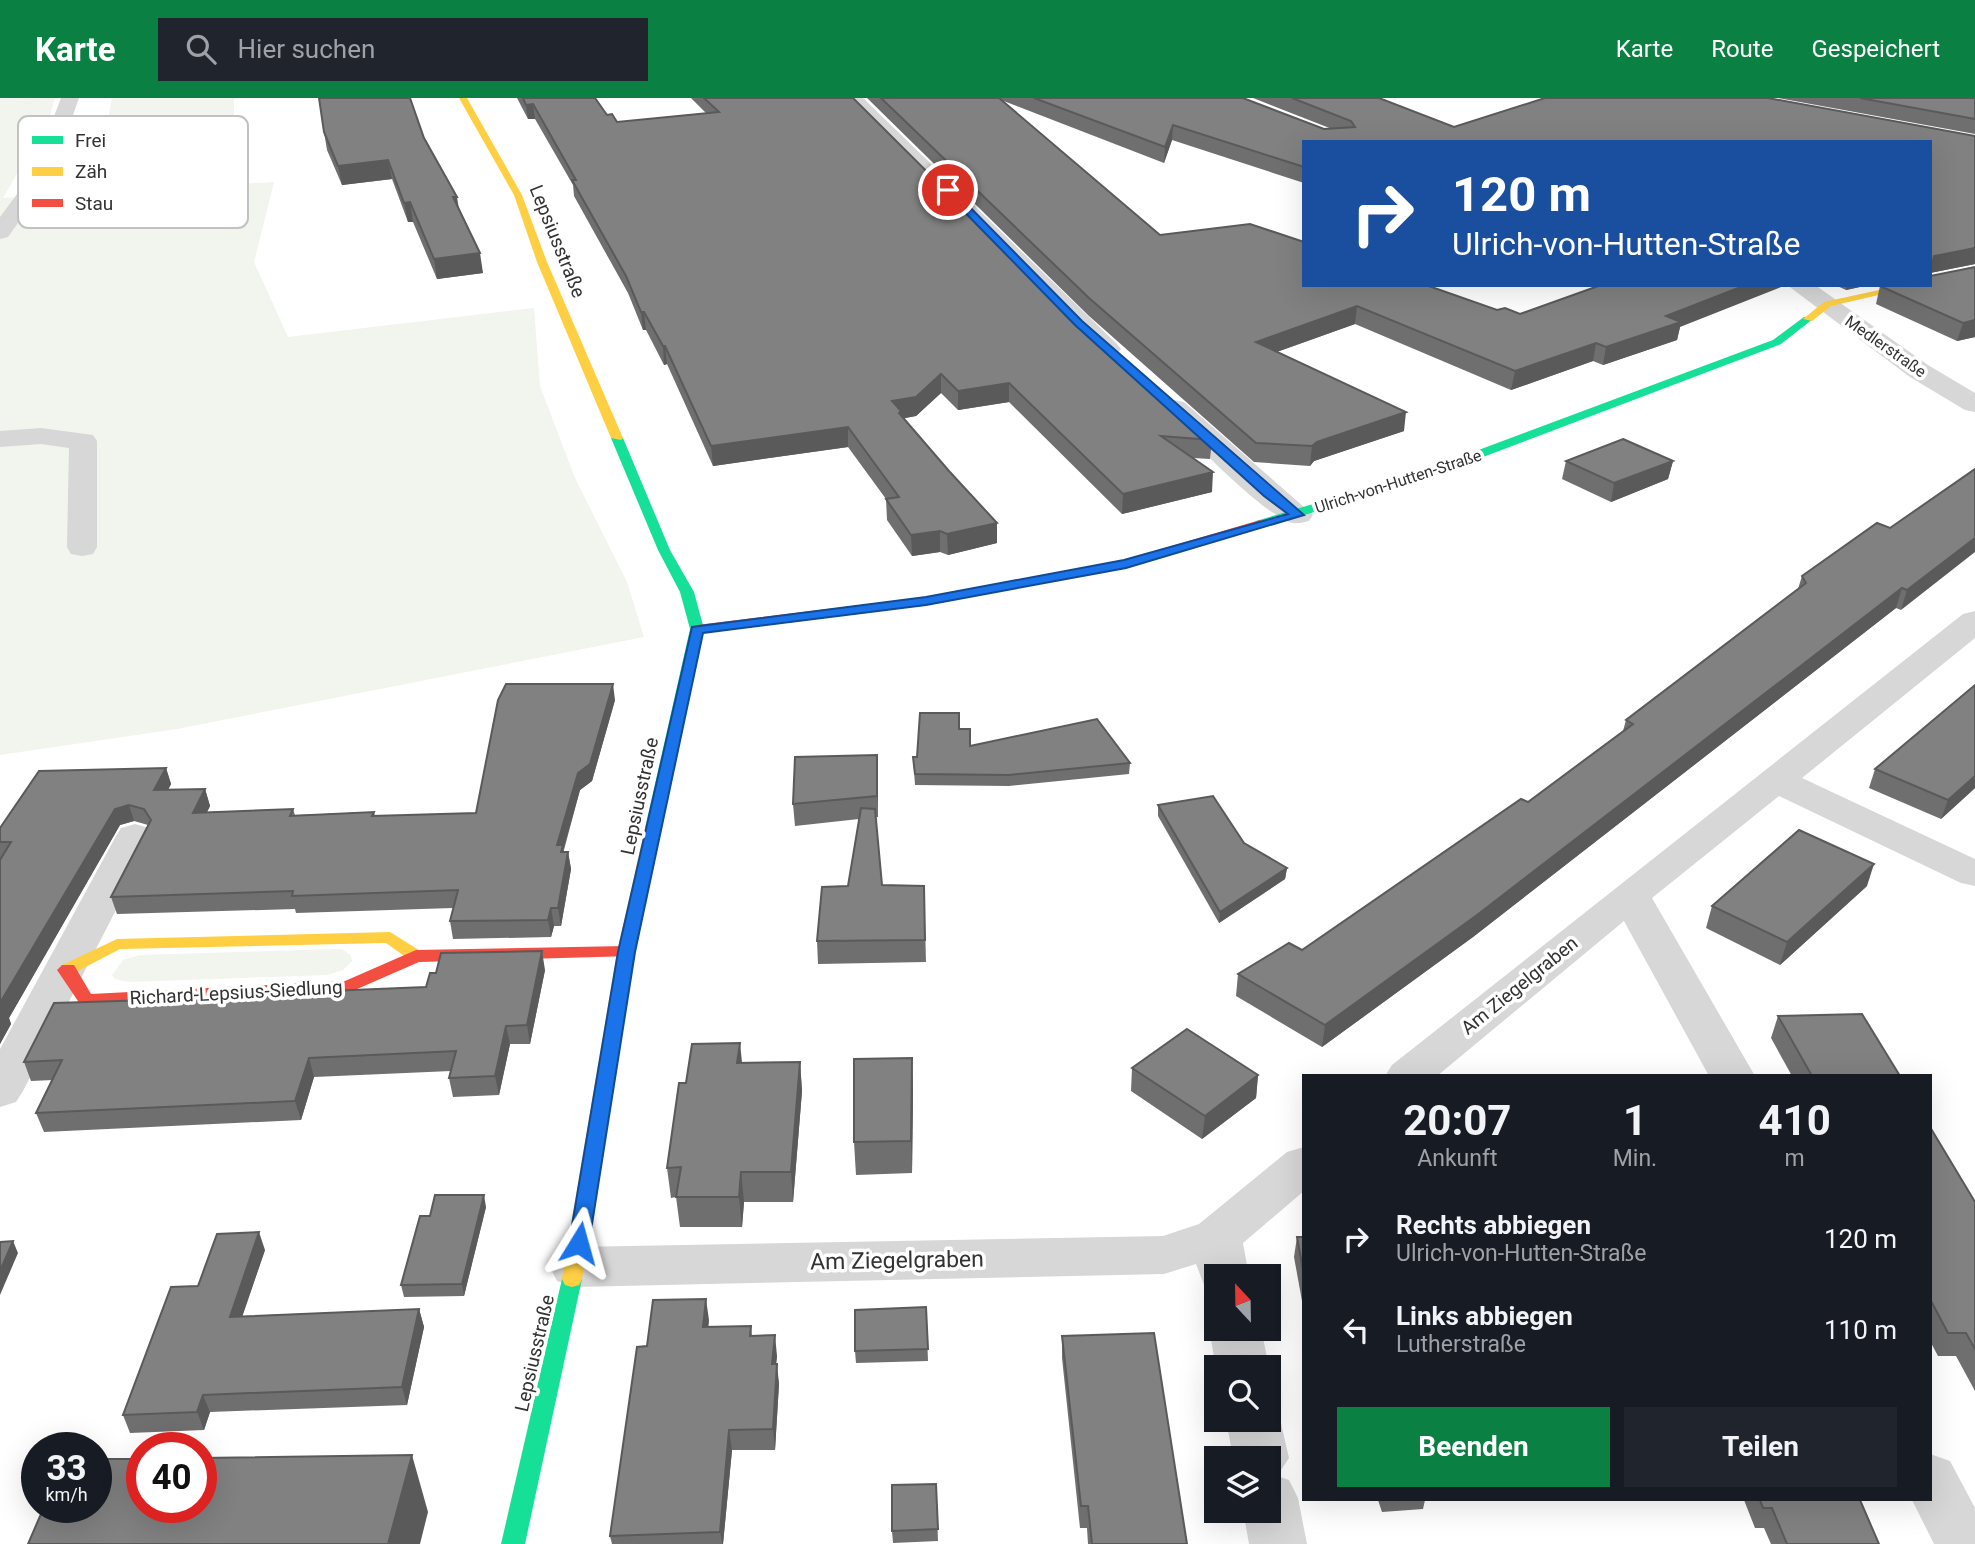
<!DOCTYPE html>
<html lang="de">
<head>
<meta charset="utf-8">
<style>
	:root { --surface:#171b24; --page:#20242c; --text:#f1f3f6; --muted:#9ea1a6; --accent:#0b8043 }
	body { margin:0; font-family:Roboto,sans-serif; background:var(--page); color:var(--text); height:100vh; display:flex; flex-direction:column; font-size:26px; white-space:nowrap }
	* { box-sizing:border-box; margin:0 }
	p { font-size:23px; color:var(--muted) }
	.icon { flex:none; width:38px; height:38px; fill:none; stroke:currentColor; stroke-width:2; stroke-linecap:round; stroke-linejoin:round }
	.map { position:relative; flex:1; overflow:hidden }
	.details { position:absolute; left:1302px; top:976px; width:630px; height:427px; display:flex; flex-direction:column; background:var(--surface); border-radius:0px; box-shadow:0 7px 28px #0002 }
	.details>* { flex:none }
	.top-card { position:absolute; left:1302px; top:42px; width:630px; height:147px; border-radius:0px; box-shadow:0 7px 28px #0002; background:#1a4fa0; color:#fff; overflow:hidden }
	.needle { width:46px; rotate:338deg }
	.controls { position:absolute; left:1204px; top:1166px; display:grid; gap:14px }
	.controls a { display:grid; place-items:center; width:77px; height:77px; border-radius:0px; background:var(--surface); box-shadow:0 7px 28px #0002; font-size:35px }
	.speed { position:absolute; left:21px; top:1334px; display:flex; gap:14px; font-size:35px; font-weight:700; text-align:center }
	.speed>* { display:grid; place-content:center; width:91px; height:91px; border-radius:50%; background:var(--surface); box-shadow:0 7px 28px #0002; line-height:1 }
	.speed small { font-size:18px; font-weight:400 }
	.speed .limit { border:10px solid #d22; background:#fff; color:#111 }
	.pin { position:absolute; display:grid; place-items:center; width:60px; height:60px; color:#fff; margin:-30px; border:4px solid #fff; border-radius:50%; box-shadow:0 2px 7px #0007 }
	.me { position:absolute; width:77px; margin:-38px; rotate:8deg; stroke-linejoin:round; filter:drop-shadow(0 0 5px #0008) }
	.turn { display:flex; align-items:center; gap:24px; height:147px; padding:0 35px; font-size:32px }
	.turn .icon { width:91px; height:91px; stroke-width:2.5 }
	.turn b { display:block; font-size:49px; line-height:60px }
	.eta { display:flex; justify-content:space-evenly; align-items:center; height:119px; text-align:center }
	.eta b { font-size:42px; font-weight:700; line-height:49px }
	.cta { display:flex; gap:14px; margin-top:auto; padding:14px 35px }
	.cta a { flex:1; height:80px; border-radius:0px; background:var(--accent); color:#fff; font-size:28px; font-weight:700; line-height:80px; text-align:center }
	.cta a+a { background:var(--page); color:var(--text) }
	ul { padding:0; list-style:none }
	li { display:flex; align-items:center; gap:21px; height:91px; padding:0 35px }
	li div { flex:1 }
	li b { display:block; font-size:26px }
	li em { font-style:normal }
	header { display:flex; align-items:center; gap:42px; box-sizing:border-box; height:98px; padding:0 35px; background:var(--accent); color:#fff }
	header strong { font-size:33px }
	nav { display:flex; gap:38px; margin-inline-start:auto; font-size:24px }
	.search { width:490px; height:63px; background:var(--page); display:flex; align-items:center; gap:18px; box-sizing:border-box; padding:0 24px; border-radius:0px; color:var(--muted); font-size:26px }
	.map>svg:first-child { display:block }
	.green { fill:#f1f5ed }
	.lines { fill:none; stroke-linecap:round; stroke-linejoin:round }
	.street { fill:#d7d7d7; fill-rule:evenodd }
	.fast { fill:#16e098; fill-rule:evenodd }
	.slow { fill:#ffcf43; fill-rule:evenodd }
	.jam { fill:#f24e42; fill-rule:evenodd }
	.wall { fill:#6f6f6f }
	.shaded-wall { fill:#5a5a5a }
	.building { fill:#818181; stroke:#5a5a5a; stroke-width:2 }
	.route { fill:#1a73e8; stroke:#114b97; stroke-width:2 }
	.labels { text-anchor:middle; stroke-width:7; stroke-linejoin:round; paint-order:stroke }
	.far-street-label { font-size:16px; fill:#333; stroke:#fff }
	.street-label { font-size:19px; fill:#333; stroke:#fff }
	.near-street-label { font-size:23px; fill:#333; stroke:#fff }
	.key { fill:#fff; stroke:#c2c2c2; stroke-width:2 }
	.key-label { font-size:19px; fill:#333 }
</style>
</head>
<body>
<header>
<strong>Karte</strong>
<div class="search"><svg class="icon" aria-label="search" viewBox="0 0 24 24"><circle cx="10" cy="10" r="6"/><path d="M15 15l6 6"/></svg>Hier suchen</div>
<nav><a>Karte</a><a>Route</a><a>Gespeichert</a></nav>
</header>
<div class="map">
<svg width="1975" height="1446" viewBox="0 0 1975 1446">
	<rect width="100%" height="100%" fill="#fff"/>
	<g class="green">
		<polygon points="55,0 49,21 3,100 274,84 254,164 288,239 534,210 540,288 575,380 627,484 644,539 177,631 0,657 0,1"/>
		<polygon points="112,0 234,0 234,52 100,64"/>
		<polygon points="342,851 351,858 352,863 343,872 327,877 128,884 115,881 112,877 123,862 139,857"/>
	</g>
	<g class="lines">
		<g class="street">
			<polygon points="61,0 79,0 52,77 8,139 0,141 0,119 32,76"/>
			<polygon points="843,0 863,0 1117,246 1121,251 1117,256 1099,256"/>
			<polygon points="1787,187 1815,187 1928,267 1975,295 1975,314 1965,312 1910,279"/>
			<path d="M1174 302 1184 304 1313 417 1309 423C1301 425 1295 427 1287 423 1254 408 1194 343 1164 316L1160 310 1164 304Z"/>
			<polygon points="41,330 93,337 97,343 97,449 93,456 82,458 71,456 67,449 69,350 41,346 0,349 0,333"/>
			<polygon points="1975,513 1975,540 1802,680 1975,761 1975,788 1961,785 1779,698 1652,800 1755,978 1709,978 1624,823 1437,978 1385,978 1392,967 1963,516"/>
			<polygon points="135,726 149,730 154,738 23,993 16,1004 0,1009 0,951 116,738 121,730"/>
			<polygon points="1304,1049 1304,1093 1243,1145 1249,1178 1216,1178 1216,1195 1206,1192 1196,1166 1164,1176 575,1189 557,1183 550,1169 557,1155 575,1149 1163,1138 1199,1126 1287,1054"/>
			<polygon points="1216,1216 1216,1230 1261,1230 1269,1269 1216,1271 1209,1230"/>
			<polygon points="1269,1303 1280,1321 1289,1360 1277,1378 1289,1382 1298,1400 1307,1446 1249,1446 1243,1412 1269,1412 1269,1360 1233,1360 1226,1321 1269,1321"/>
			<polygon points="1930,1356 1950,1363 1975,1410 1975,1446 1934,1446 1912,1402 1930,1402"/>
		</g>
		<g class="fast">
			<polygon points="1804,219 1813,221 1781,246 1425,381 1264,429 1260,430 1254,426 1256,423 1417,375 1773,242"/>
			<polygon points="617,337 623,340 670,452 694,494 704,531 661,730 653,735 645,730 690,531 680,494 658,452 611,340"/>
			<polygon points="572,1173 579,1175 582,1181 525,1446 501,1446 562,1181 565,1175"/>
		</g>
		<g class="slow">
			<polygon points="459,0 467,0 522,97 547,164 623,340 621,342 611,340 537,164 514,97"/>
			<polygon points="1902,187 1922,187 1831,208 1812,223 1803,221 1824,204"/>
			<polygon points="653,725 661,730 635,854 582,1181 579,1187 572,1189 565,1187 562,1181 617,854 645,730"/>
			<polygon points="390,834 422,854 425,858 422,862 410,862 386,845 120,851 74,875 62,875 59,871 62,867 117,841"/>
		</g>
		<g class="jam">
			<polygon points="1260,422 1266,426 1264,429 1126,470 925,507 697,535 690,531 697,527 925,499 1124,462"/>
			<polygon points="626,848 632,850 635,854 632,858 419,864 348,895 86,908 80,906 57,872 62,867 74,867 91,896 345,883 416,852"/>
		</g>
	</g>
	<g class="wall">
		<polygon points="517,0 595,0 607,17 617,24 706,15 691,0 853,0 1068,214 1212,342 1210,361 1193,360 1212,394 1122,416 1009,304 958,312 941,295 916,318 903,320 997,445 948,457 940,454 912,458 887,422 886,401 848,349 713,368 667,266 664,267 646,232 643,232 628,195 574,98 573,87 535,21 528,21"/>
		<polygon points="867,0 1243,0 1324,31 1332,31 1253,0 1379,0 1454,29 1975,38 1975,166 1930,175 1930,44 1304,44 1304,85 1172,42 1164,65 1001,2 1160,137 1497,212 1520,216 1680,229 1677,242 1603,267 1593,263 1511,292 1355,226 1277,254 1404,333 1314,363 1310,368 1254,364 1089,218"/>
		<polygon points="1778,0 1975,0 1975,36"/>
		<polygon points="324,34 424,40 459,112 483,175 437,181 413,124 408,124 392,81 342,87 327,52"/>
		<polygon points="1835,187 1869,187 1846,192"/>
		<polygon points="1930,187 1975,239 1957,243 1876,206 1880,188"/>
		<polygon points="1566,363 1673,363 1668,381 1611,404 1562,381"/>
		<polygon points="1975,371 1901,512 1896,510 1473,839 1322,949 1236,898 1238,876 1302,852 1528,704 1623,633 1626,622 1798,491 1802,478 1890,430"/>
		<polygon points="615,602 592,683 580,692 564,752 564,754 568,754 571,771 561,828 554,828 551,839 453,841 450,823 453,810 296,815 295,811 117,816 111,799 148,727 134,723 120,727 9,920 11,926 0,946 0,730 166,670 171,686 168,692 205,691 210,708 207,714 293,711 295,717 374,714 375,718 476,715"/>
		<polygon points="970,648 1130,665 1129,676 1009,688 915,687 913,659"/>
		<polygon points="877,657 878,719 876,719 882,787 924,788 926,864 818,866 817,843 848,788 859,721 795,728 793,706"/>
		<polygon points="1875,671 1975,690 1941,721 1869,690"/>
		<polygon points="1158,707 1244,745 1287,770 1285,781 1219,825 1158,718"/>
		<polygon points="1867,788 1780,867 1706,830 1712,808"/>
		<polygon points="545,872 530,946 510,946 499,997 453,999 449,980 451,973 314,979 301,1022 44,1034 36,1015 53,982 31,983 24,964 251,899 426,889"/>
		<polygon points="1778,918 1900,978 1792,978 1771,940"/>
		<polygon points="912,960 913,992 912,1075 856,1077 854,1044"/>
		<polygon points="800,964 802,993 793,1104 744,1104 742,1129 680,1129 676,1099 671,1100 667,1070 686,985 742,965"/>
		<polygon points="1132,970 1258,977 1256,1000 1202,1041 1131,993"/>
		<polygon points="1930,1029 1975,1104 1975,1293 1956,1258 1938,1258 1930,1243"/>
		<polygon points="486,1109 464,1198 404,1199 401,1187 430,1118"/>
		<polygon points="1297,1139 1304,1139 1304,1214 1294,1159"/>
		<polygon points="265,1152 242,1218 419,1211 424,1229 407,1307 210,1314 204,1332 130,1335 123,1317 198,1188"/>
		<polygon points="926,1209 928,1263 856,1265 855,1253"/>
		<polygon points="709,1222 708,1229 751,1228 752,1238 777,1258 776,1266 779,1286 775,1352 732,1352 723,1446 612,1446 610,1438"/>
		<polygon points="1062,1238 1187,1446 1088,1446 1087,1430 1080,1430 1062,1260"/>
		<polygon points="936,1386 938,1443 893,1445 892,1433"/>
		<polygon points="1378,1402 1425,1402 1423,1411 1382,1414"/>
		<polygon points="1744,1402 1860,1402 1879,1446 1771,1446 1764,1430 1755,1430"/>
	</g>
	<g class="shaded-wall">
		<polygon points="533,6 535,21 528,21 526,7"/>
		<polygon points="1173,27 1172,42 1164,65 1165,49"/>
		<polygon points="388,62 392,81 342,87 338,68"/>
		<polygon points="453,99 457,99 460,118"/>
		<polygon points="410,104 413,124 408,124 404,105"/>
		<polygon points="1975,150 1975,166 1930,175 1934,158"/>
		<polygon points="480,155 483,175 437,181 434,161"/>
		<polygon points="1746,187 1786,187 1680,229 1677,242 1603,267 1606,249 1666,218"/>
		<polygon points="1847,187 1869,187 1846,192"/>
		<polygon points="1357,208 1355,226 1254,262 1256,244"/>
		<polygon points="641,214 644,214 646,232 643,232"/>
		<polygon points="1975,222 1975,239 1957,243 1963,225"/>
		<polygon points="1596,245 1593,263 1511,292 1515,273"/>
		<polygon points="663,248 665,248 667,266 664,267"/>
		<polygon points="941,276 941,295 916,318 901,321 892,303"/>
		<polygon points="1009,285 1009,304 958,312 958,293"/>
		<polygon points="1406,314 1404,333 1314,363 1310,368 1312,348 1317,344"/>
		<polygon points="848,329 848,349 713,368 711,348"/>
		<polygon points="1673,363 1668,381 1611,404 1614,385"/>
		<polygon points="1213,374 1212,394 1122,416 1123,396"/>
		<polygon points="997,425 997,445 948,457 947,436"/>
		<polygon points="940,433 940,454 912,458 911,437"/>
		<polygon points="1975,440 1975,454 1901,512 1907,492"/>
		<polygon points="1902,490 1896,510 1473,839 1322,949 1325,927"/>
		<polygon points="613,586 615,602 592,683 580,692 563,752 565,764 557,747 578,675"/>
		<polygon points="877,657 878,679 878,719 877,698"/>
		<polygon points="166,670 171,686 159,709 154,692"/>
		<polygon points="1975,678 1975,690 1941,721 1948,702"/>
		<polygon points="205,691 210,708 198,732 193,715"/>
		<polygon points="129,707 134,723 120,727 9,920 11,926 0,946 0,905 115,711"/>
		<polygon points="568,754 571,771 561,828 558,810"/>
		<polygon points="1874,766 1867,788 1780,867 1787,844"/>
		<polygon points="1287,770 1285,781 1219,825 1220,814"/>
		<polygon points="551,810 554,828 551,839 548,822"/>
		<polygon points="542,853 545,872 530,946 527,927"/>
		<polygon points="506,928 510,946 499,997 495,978"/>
		<polygon points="740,945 743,974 737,965"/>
		<polygon points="309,960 314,979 301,1022 295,1003"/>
		<polygon points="912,960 913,992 912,1075 911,1043"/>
		<polygon points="800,964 802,993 793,1104 791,1074"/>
		<polygon points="1258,977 1256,1000 1202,1041 1205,1018"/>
		<polygon points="741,1074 744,1104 742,1129 739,1099"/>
		<polygon points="484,1097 486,1109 464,1198 462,1186"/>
		<polygon points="259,1134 265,1152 236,1237 230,1219"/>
		<polygon points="13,1143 18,1155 0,1197 0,1173"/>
		<polygon points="706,1201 709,1222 706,1250 703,1229"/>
		<polygon points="419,1211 424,1229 407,1307 402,1289"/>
		<polygon points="775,1237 777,1258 774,1287 772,1266"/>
		<polygon points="777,1266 779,1286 775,1352 773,1331"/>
		<polygon points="203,1297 210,1314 204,1332 197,1314"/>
		<polygon points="729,1332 732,1352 723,1446 722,1446 720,1434"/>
		<polygon points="412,1357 428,1414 420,1446 388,1446"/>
	</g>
	<g class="building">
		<polygon points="319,0 410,0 424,40 457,99 453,99 480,155 434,161 410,104 404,105 388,62 338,68 324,34"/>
		<polygon points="523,0 595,0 607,17 612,16 617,24 719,14 704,0 853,0 1068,214 1212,342 1161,338 1213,374 1123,396 1009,285 958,293 941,276 916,299 892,303 901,313 899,315 949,373 997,425 947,436 940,433 911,437 886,401 899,399 848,329 711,348 665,248 663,248 644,214 641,214 626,178 572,82 576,82 533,6 526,7"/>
		<polygon points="881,0 999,0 1160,137 1250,126 1304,144 1304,187 1426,187 1497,212 1505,210 1520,216 1601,187 1746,187 1666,218 1681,224 1606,249 1596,245 1515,273 1357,208 1256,244 1406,314 1317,344 1312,348 1256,345 1089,200"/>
		<polygon points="1034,0 1243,0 1324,31 1355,29 1351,23 1292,0 1379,0 1454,29 1545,0 1768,0 1975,38 1975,150 1934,158 1932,167 1930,167 1930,44 1304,44 1304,69 1173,27 1165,49"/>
		<polygon points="1860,0 1975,0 1975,21"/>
		<polygon points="1975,169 1975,222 1963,225 1880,188 1885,187 1930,187 1930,178"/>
		<polygon points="1623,341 1673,363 1614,385 1566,363"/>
		<polygon points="1975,371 1975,440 1907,492 1902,490 1477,817 1325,927 1238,876 1289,845 1302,852 1521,701 1528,704 1633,626 1626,622 1806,485 1802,478 1877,425 1890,430"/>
		<polygon points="506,586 613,586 590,666 578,675 557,747 563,747 561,754 568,754 558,810 551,810 548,822 450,823 458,792 292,798 293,793 111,799 151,722 144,711 129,707 115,711 0,905 0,762 11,744 0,744 0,730 39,673 166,670 154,692 205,691 193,715 293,711 290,718 374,714 372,718 476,715 498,602"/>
		<polygon points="1975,587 1975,678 1948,702 1875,671"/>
		<polygon points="920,615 959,615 959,631 970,631 970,648 1097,621 1130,665 1009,677 915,676 913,659 917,659"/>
		<polygon points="877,657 877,698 793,706 795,659"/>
		<polygon points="1213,698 1244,745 1287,770 1220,814 1158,707"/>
		<polygon points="861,710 875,711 882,787 924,788 925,842 817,843 822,789 848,788"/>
		<polygon points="1799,732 1874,766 1787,844 1712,808"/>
		<polygon points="542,853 527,927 506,928 495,978 449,980 456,953 309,960 295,1003 36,1015 62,962 24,964 54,905 251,899 252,896 426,889 430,875 436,875 441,855"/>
		<polygon points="1862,916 1900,978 1812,978 1778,918"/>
		<polygon points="1187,931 1258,977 1205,1018 1132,970"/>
		<polygon points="740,945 737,965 800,964 791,1074 741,1074 739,1099 676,1099 681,1069 667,1070 679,985 686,985 692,946"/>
		<polygon points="912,960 911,1043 854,1044 854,961"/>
		<polygon points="1930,1029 1975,1104 1975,1251 1966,1235 1948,1235 1930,1201"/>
		<polygon points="435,1097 484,1097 462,1186 401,1187 420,1118 430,1118"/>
		<polygon points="259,1134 230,1219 419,1211 402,1289 203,1297 197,1314 123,1317 171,1189 198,1188 217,1136"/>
		<polygon points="1297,1139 1304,1139 1304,1177"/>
		<polygon points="13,1143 0,1173 0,1144"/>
		<polygon points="706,1201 703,1229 751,1228 750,1238 775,1237 772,1266 777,1266 773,1331 729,1332 720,1434 610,1438 637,1249 647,1248 653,1202"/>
		<polygon points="926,1209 928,1251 855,1253 855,1212"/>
		<polygon points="1154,1235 1187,1446 1092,1446 1088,1408 1081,1408 1062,1238"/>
		<polygon points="412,1357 388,1446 28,1446 44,1409 96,1409 96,1361 142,1361 142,1409 201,1409 201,1360"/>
		<polygon points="936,1386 938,1431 892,1433 892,1387"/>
		<polygon points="1760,1402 1860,1402 1879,1446 1787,1446 1772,1410 1763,1410"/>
	</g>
	<polygon class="route" points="945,90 951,90 1082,223 1304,417 1126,470 926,507 703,535 635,854 589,1145 586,1150 572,1150 569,1145 618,854 692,529 926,499 1124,462 1288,416 1264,398 1075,227 945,94"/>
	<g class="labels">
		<g class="far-street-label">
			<text transform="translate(1886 248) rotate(35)" y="6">Medlerstraße</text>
			<text transform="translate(1398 383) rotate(-18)" y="6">Ulrich-von-Hutten-Straße</text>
		</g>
		<g class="street-label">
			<text transform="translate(558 143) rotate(68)" y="7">Lepsiusstraße</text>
			<text transform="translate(639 698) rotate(-78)" y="7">Lepsiusstraße</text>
			<text transform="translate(1519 887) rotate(-39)" y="7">Am Ziegelgraben</text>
			<text transform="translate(236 894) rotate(-3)" y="7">Richard-Lepsius-Siedlung</text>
			<text transform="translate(534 1255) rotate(-77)" y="7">Lepsiusstraße</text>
		</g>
		<g class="near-street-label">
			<text transform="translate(897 1162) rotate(-1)" y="8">Am Ziegelgraben</text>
		</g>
	</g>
	<rect x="18" y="18" width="230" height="112" rx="10" class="key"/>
	<rect x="32" y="38" width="31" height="8" fill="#16e098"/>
	<rect x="32" y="69" width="31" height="9" fill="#ffcf43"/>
	<rect x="32" y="101" width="31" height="8" fill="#f24e42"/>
	<g class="key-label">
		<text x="75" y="49">Frei</text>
		<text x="75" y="80">Zäh</text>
		<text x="75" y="112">Stau</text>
	</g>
</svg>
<div class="controls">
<a><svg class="needle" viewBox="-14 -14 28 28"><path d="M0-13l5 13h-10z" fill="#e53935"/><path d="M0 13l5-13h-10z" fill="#9ea1a6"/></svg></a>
<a><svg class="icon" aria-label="search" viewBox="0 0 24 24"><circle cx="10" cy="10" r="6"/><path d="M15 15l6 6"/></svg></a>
<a><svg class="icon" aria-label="layers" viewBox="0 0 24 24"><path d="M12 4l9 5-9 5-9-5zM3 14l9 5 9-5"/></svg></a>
</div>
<div class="speed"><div>33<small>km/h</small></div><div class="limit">40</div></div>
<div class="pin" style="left:948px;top:92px;background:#d93025"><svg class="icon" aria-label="arrive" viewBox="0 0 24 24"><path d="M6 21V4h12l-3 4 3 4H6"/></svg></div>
<svg class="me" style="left:579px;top:1145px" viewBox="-20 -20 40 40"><path d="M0-17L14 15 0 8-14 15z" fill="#1a73e8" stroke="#fff" stroke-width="4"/></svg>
<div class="top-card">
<div class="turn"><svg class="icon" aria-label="right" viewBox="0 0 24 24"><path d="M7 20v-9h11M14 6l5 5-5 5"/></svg><div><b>120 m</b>Ulrich-von-Hutten-Straße</div></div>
</div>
<section class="details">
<div class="eta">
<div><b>20:07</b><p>Ankunft</p></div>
<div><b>1</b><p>Min.</p></div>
<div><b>410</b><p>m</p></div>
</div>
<ul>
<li><svg class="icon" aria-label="right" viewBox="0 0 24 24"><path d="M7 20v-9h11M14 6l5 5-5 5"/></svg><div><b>Rechts abbiegen</b><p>Ulrich-von-Hutten-Straße</p></div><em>120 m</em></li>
<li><svg class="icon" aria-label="left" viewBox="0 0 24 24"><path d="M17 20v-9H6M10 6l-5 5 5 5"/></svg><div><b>Links abbiegen</b><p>Lutherstraße</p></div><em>110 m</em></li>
</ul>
<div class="cta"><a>Beenden</a><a>Teilen</a></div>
</section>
</div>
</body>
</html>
